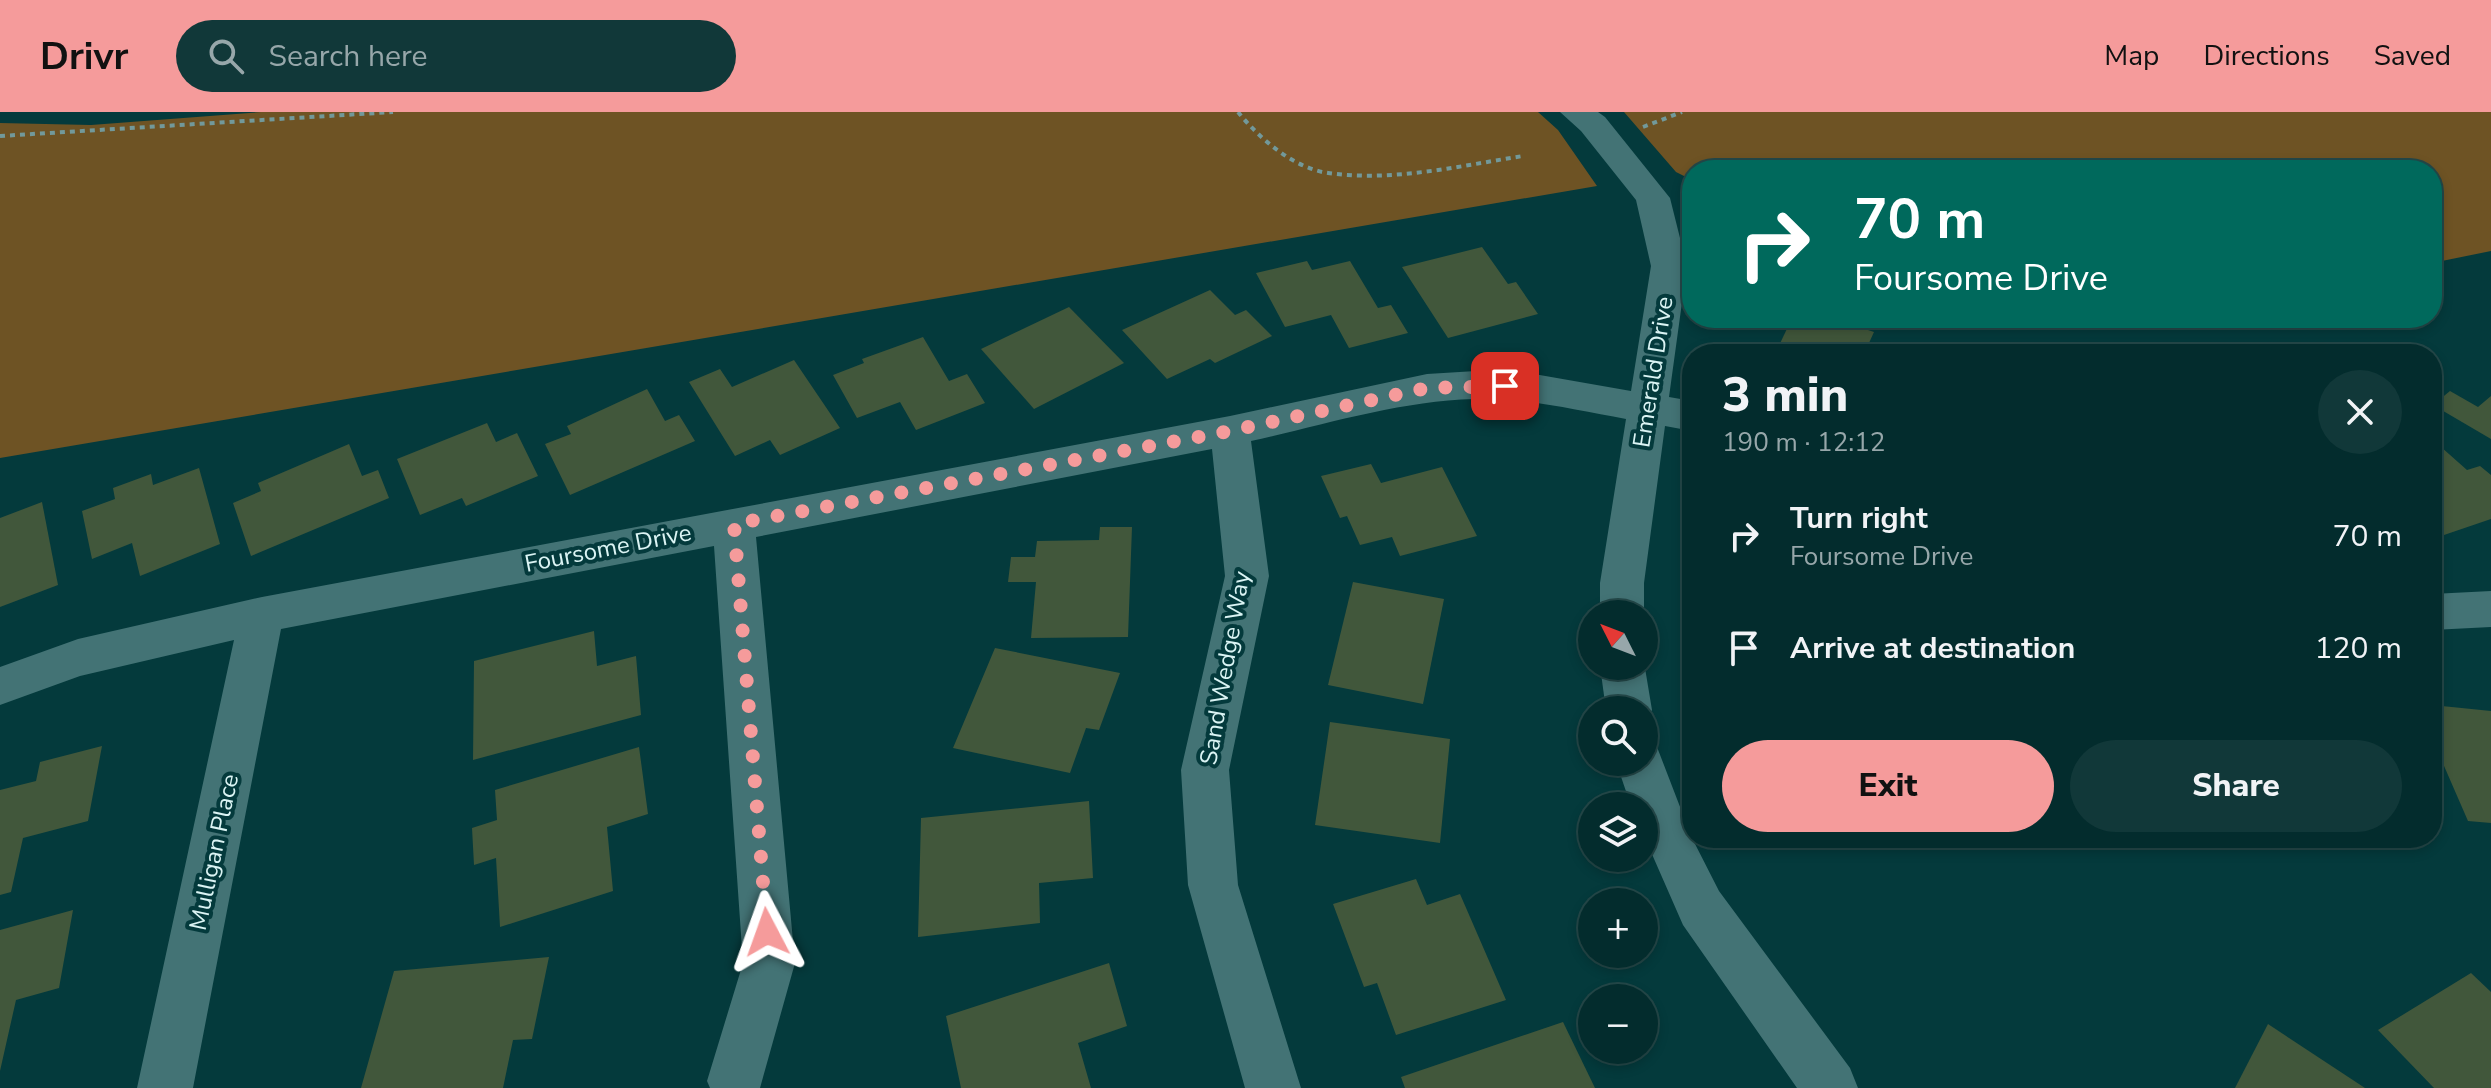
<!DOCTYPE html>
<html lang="en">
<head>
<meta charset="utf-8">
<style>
	:root { --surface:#032c2d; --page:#113839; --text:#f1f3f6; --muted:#97a7aa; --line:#244849; --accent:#f59b9b }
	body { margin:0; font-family:"Nunito Sans",sans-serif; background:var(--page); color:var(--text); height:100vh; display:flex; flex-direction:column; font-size:30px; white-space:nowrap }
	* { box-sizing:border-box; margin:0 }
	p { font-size:26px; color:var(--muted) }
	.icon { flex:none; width:44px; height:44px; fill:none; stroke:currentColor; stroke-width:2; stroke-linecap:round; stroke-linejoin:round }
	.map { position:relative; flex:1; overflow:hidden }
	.details { position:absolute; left:1682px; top:232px; width:760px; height:504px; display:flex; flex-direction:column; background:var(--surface); border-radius:32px; box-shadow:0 4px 12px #0003,0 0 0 2px var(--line) }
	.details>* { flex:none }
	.banner { position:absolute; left:1682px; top:48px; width:760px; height:168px; border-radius:32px; box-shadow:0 4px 12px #0003,0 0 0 2px var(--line); background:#00695c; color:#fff; overflow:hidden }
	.needle { width:52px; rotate:312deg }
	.buttons { position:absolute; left:1578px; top:488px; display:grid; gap:16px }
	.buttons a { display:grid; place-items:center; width:80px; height:80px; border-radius:50%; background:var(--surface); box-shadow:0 4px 12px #0003,0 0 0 2px var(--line); font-size:40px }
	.pin { position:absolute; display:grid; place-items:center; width:68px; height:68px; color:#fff; margin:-34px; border-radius:16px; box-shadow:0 4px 12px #0006 }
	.me { position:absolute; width:88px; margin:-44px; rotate:356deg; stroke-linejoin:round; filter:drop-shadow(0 0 6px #0008) }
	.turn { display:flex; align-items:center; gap:28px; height:168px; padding:0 40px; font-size:36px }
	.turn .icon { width:104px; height:104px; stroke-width:2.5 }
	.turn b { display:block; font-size:56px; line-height:68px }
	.round { display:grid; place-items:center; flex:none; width:84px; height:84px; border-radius:42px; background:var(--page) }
	.overview { display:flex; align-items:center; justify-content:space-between; height:136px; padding:0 40px }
	h1 { font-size:48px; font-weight:800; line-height:60px }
	.cta { display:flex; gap:16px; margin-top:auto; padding:16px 40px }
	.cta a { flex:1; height:92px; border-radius:48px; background:var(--accent); color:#111; font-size:32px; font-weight:800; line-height:92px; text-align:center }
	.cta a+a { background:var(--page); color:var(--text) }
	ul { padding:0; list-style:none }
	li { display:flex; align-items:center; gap:24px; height:112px; padding:0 40px }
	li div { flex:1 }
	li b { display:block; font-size:30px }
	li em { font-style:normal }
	header { display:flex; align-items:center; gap:48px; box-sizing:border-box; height:112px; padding:0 40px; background:var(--accent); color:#111 }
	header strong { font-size:38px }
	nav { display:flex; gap:44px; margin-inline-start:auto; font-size:28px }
	.search { width:560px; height:72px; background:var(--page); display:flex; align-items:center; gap:20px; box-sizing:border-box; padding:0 28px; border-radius:44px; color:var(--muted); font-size:30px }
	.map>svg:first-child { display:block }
	.green { fill:#6e5324 }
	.building { fill:#41573b }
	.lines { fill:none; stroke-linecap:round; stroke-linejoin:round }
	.path { stroke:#72999a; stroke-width:4; stroke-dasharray:5 5; stroke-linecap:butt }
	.minor { fill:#437375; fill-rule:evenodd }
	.route { stroke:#f59b9b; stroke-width:14; stroke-dasharray:0 25.2 }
	.labels { text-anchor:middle; stroke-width:8; stroke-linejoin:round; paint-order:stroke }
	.street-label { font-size:24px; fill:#dbf4f4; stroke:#043a3c }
</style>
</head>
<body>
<header>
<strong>Drivr</strong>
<div class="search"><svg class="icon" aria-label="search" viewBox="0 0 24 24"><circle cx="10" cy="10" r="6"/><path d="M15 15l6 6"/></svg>Search here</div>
<nav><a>Map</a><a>Directions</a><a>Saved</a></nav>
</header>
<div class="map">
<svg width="2491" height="976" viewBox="0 0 2491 976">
	<rect width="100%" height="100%" fill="#043a3c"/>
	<g class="green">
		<polygon points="261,0 1538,0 1558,18 1597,74 0,346 0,11 91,13"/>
		<polygon points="1624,0 2491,0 2491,139 2432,151 2432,58 1692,58 1692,68 1676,60"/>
	</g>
	<g class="building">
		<polygon points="1482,135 1508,172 1516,170 1538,202 1448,226 1402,155"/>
		<polygon points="1307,149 1312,158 1350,149 1378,196 1391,193 1408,221 1349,236 1331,203 1285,215 1256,161"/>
		<polygon points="1210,178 1235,203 1246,198 1272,224 1215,251 1210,247 1167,267 1122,218"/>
		<polygon points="1069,195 1124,251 1034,297 981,237"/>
		<polygon points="1792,206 1832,206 1874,220 1864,242 1775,242"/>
		<polygon points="923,225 949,269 967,262 985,291 916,318 900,290 857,306 833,263 864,251 862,247"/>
		<polygon points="794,248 840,316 780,343 770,328 735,344 689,270 720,257 732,275"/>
		<polygon points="647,277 665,309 679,303 695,329 570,383 545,332 571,322 567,314"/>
		<polygon points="2450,279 2478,295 2491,284 2491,327 2433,293"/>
		<polygon points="487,311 496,330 517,321 538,364 466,394 462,386 420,403 397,347"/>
		<polygon points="2432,327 2467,358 2480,354 2491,363 2491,407 2444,423 2432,412"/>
		<polygon points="349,332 362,364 378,358 389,386 251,444 233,391 261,379 258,371"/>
		<polygon points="1371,352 1381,371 1442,355 1477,424 1400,444 1392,425 1360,433 1347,404 1340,406 1321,364"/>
		<polygon points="199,356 220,432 140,464 132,431 92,447 82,399 115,387 113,376 151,362 153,373"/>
		<polygon points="42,390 58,473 0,495 0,406"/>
		<polygon points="1100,415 1132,415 1128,525 1031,526 1036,470 1008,470 1011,445 1035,445 1037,429 1099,428"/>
		<polygon points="1353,470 1444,487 1423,592 1328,573"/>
		<polygon points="594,519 597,554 636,544 641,603 473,648 474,549"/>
		<polygon points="995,536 1120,561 1099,618 1086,616 1070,661 953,636"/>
		<polygon points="2432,593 2491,599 2491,711 2468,709 2441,647 2432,646"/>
		<polygon points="1330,610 1450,627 1440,731 1315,713"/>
		<polygon points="102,634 88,709 23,726 11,780 0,783 0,678 36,669 40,650"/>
		<polygon points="639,635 648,702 607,715 613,779 500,815 496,746 474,753 472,716 497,708 495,678"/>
		<polygon points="1089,689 1093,766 1039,771 1040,811 918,825 921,706"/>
		<polygon points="1416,767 1427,793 1460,782 1506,888 1396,923 1377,871 1364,875 1333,792"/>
		<polygon points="73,798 59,876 16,888 0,959 0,818"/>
		<polygon points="549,845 532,927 513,928 503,976 361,976 394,859"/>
		<polygon points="1109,851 1127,914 1078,931 1091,976 961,976 946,904"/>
		<polygon points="2471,861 2491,880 2491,976 2434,976 2378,918"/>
		<polygon points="1563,910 1595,976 1405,976 1401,965"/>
		<polygon points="2268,912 2365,976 2235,976"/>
	</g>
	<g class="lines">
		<g class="path">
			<path d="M1238 0C1259 26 1293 56 1328 61 1393 70 1459 54 1523 44"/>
			<polyline points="1643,15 1682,0"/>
			<polyline points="0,24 393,0"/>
		</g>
		<g class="minor">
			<path d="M1560 0H1598L1605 5 1670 86 1687 154 1669 285 1692 289V319L1665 314 1644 471V502H1600V471L1626 307C1576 298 1526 286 1474 287 1399 289 1324 313 1251 329L1269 464 1229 658 1238 773 1301 976H1245L1188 773 1181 658 1225 464 1212 337 756 425 795 851 760 976H710L707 969 743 851 714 434 281 517 193 976H137L234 528 80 564 0 593V555L78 527 262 485 1230 304 1427 262 1476 259 1534 262 1631 279 1651 154 1636 88 1581 19Z"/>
			<polygon points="2491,479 2491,515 2432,518 2432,482"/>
			<polygon points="1644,550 1652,598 1644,613 1644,598 1606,598 1600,554 1644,554"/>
			<polygon points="1644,630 1657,635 1692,726 1719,779 1850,956 1858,976 1797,976 1683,813 1644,724 1644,694 1631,694 1616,650 1644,650"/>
		</g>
	</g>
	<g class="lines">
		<polyline class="route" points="767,820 734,412 1230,319 1427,276 1505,274"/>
	</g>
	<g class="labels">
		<g class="street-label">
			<text transform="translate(1653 260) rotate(-81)" y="8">Emerald Drive</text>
			<text transform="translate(608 436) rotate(-11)" y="8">Foursome Drive</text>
			<text transform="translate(1225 556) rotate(-80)" y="8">Sand Wedge Way</text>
			<text transform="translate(214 740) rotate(-78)" y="8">Mulligan Place</text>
		</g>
	</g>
</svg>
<div class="buttons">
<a><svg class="needle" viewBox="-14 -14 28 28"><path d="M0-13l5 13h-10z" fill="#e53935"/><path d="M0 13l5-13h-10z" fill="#97a7aa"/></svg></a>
<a><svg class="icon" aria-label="search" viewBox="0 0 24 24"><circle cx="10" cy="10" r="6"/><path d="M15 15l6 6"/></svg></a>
<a><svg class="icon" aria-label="layers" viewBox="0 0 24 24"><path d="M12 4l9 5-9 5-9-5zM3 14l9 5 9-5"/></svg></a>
<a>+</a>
<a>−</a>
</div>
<div class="pin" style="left:1505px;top:274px;background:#d93025"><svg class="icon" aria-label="arrive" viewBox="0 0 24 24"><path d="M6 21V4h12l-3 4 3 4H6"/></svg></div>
<svg class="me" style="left:767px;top:820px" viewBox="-20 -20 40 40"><path d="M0-17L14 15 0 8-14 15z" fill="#f59b9b" stroke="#fff" stroke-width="4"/></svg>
<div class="banner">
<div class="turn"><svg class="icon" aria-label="right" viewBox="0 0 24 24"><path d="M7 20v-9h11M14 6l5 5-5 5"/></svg><div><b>70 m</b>Foursome Drive</div></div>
</div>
<section class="details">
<div class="overview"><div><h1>3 min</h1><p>190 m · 12:12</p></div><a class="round"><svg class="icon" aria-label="close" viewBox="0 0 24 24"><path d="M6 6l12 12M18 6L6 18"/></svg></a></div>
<ul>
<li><svg class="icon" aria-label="right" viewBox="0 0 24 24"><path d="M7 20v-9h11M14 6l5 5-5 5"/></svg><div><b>Turn right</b><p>Foursome Drive</p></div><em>70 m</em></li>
<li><svg class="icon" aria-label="arrive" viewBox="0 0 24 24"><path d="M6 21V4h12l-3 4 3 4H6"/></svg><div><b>Arrive at destination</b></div><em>120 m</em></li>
</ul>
<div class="cta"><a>Exit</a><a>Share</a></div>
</section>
</div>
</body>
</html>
